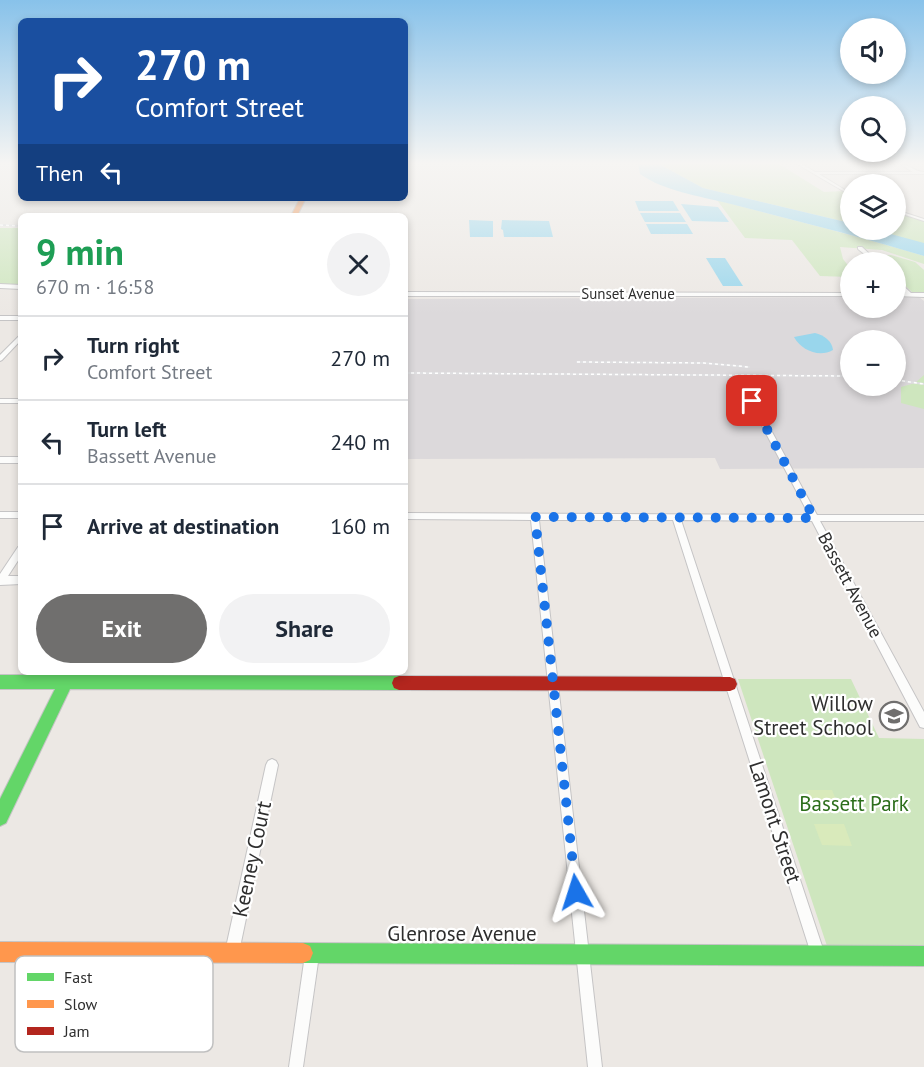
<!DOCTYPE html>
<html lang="en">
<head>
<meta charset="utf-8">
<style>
	:root { --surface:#fff; --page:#f2f2f3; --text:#1f2937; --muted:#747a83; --line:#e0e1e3; --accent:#706f6e }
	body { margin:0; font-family:"PT Sans",sans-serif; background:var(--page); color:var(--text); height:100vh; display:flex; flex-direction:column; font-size:22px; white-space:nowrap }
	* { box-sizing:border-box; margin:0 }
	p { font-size:20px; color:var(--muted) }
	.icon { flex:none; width:33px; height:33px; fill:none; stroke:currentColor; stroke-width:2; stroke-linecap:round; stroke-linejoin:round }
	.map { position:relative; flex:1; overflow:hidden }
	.sheet { position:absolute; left:18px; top:213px; width:390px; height:462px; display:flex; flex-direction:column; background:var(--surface); border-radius:9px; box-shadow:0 3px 9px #0003 }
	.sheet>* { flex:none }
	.top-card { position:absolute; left:18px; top:18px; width:390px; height:183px; border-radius:9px; box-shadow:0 3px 9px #0003; background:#1a4fa0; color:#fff; overflow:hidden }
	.buttons { position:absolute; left:840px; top:18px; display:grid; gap:12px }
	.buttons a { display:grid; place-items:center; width:66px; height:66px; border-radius:50%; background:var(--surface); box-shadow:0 3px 9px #0003; font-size:30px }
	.pin { position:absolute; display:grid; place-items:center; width:51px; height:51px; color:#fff; margin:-26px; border-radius:12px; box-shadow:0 3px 9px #0006 }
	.me { position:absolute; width:66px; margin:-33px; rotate:354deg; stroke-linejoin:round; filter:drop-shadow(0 0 4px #0008) }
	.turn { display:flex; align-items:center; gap:21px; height:126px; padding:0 18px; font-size:27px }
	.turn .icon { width:78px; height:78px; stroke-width:2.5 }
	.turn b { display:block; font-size:42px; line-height:51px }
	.then { display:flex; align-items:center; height:57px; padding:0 18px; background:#0003; gap:12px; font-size:22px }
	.round { display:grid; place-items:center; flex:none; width:63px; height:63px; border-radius:32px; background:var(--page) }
	.summary { display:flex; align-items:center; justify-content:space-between; height:102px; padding:0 18px }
	h1 { font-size:36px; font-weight:700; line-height:45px; color:#1e9e55 }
	.cta { display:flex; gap:12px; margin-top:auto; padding:12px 18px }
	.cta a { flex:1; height:69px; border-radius:36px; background:var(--accent); color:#fff; font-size:24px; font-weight:700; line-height:69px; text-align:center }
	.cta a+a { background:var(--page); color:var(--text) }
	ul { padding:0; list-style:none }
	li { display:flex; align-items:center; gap:18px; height:84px; padding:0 18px; border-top:2px solid var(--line) }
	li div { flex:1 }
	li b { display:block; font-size:22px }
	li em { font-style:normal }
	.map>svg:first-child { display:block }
	.industrial { fill:#dcd9db; fill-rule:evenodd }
	.green { fill:#cee6be }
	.pitch { fill:#d9eabb }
	.water { fill:#99d6ec }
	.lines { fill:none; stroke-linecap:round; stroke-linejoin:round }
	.street-casing { stroke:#c5c4c5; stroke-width:2 }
	.fast-casing { stroke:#c5c4c5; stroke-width:2 }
	.slow-casing { stroke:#c5c4c5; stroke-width:2 }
	.jam-casing { stroke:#c5c4c5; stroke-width:2 }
	.street { fill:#fcfcfb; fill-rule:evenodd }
	.fast { fill:#63d668; fill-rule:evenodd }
	.slow { fill:#ff974d; fill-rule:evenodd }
	.jam { fill:#b3261e; fill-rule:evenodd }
	.rail-casing { stroke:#dfdfe1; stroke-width:2 }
	.rail { stroke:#fff; stroke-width:1.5; stroke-dasharray:3; stroke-linecap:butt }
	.route { stroke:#1a73e8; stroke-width:10; stroke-dasharray:0 18 }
	.labels { text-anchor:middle; stroke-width:4.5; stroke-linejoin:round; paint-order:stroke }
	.far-street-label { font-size:15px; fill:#2e2e2e; stroke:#fff }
	.street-label { font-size:18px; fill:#2e2e2e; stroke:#fff }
	.near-poi-label { font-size:21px; fill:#2e2e2e; stroke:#fff; text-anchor:end }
	.near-park-label { font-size:21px; fill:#2c6e1b; stroke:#fff }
	.near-street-label { font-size:21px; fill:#2e2e2e; stroke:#fff }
	.key { fill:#fff; stroke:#c0c0c0; stroke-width:1.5 }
	.key-label { font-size:16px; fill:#2e2e2e }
</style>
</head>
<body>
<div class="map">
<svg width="924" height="1067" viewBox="0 0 924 1067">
	<rect width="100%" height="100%" fill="#ece8e4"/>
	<path class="industrial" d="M850 297V308H896V297H919L924 301V468L720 469 715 458 405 459V299ZM850 340H896V386H850Z"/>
	<g class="green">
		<polygon points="659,164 779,164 824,192 844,191 850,194 850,223 703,188"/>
		<path d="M717 200C786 219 856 235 924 256V264L882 250 840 247 843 259 850 268V277L820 276 792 240 745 238Z"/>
		<polygon points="896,211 924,220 924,244 872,230 896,230"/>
		<rect x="0" y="228" width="21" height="59"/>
		<polygon points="891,255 915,262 924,270 924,293 913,293 896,277 896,262 879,262 872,256"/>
		<polygon points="924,375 924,409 901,403 901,387 915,383"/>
		<polygon points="738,679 851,679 879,738 924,739 924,950 828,949"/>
	</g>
	<g class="pitch">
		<polygon points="807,790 832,790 839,807 813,807"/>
		<polygon points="814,824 844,824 852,846 822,845"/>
	</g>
	<g class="water">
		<path d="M638 164H659L703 188 850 223V230H876L924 243V256C859 236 793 220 727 203 699 196 664 191 640 174Z"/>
		<polygon points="635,201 673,201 679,211 639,211"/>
		<polygon points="681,204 718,207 729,222 692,221"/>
		<polygon points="640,213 680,213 686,222 645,222"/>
		<polygon points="469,220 493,221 493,237 470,237"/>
		<polygon points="502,220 549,221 553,237 504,237 503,230 501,229"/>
		<polygon points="646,224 687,224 693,234 651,234"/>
		<polygon points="706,258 725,258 743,286 723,286"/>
		<path d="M815 333C824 335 832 341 833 350 819 358 801 350 794 337Z"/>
	</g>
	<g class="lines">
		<g class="street-casing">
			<g id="street">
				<path d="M797 164H802L815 172H913L900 164C909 164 915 172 924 172V174H819L850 193V195Z"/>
				<polygon points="896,210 924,219 924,221 896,212"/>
				<polygon points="858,247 862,247 878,262 874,262 858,249"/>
				<polygon points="896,279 911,293 924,293 924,297 896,296 896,294 905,293 896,283"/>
				<polygon points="0,284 21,285 21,289 0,288"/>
				<polygon points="405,292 850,293 850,296 405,296"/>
				<rect x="0" y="316" width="21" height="4"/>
				<polygon points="21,335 21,340 2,360 0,361 0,355 19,336"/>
				<polygon points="743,382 746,384 817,515 924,515 924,521 820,521 924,712 924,728 920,727 812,521 681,520 825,955 823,960 818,962 813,960 673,520 539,520 602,1067 588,1067 531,520 405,519 405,513 809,515 740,384"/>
				<rect x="0" y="399" width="21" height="4"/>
				<rect x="0" y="457" width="21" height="6"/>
				<rect x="0" y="512" width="21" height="6"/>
				<polygon points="21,546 21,556 8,576 21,576 21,584 0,585 0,574 18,547"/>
				<polygon points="272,759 276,761 278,765 239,952 237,957 232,959 227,957 225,952 266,765 268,761"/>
				<polygon points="312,948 317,950 319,955 303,1067 289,1067 305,955 307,950"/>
			</g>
		</g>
		<g class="fast-casing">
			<g id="fast">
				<polygon points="63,672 78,672 77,675 399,676 404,678 406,683 404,688 399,690 70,689 6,823 0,826 0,799 55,689 0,689 0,675 62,675"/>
				<polygon points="303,943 924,946 924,966 303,963 296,960 293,953 296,946"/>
			</g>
		</g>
		<g class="slow-casing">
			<g id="slow">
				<polygon points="300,198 306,198 297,216 291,216"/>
				<polygon points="0,942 303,943 310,946 313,953 310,960 303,963 0,962"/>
			</g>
		</g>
		<g class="jam-casing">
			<polygon id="jam" points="399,676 730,677 735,679 737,684 735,689 730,691 399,690 394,688 392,683 394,678"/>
		</g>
		<use href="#street" class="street"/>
		<use href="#fast" class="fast"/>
		<use href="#slow" class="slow"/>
		<use href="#jam" class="jam"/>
		<g class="rail-casing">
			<g id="rail">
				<polyline points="0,225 21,226"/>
				<polyline points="577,362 704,363 749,367"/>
				<polyline points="405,373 850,376"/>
				<polyline points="896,380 924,384"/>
			</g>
		</g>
		<use href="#rail" class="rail"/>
	</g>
	<linearGradient id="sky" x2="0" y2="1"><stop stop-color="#88c2ea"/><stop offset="0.52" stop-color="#f6f5f3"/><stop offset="1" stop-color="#f6f5f3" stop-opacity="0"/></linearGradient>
	<rect width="924" height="314" fill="url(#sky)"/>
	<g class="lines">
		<polyline class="route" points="576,892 535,517 814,518 752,401"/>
	</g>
	<defs>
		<g id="school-ring" transform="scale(1.5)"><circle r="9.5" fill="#fff" stroke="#706f6e" stroke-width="1.5"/><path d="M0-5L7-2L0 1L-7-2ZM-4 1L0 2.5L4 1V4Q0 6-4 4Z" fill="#706f6e"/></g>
	</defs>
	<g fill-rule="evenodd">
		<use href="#school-ring" x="894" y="716"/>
	</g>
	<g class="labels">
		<g class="far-street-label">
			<text x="628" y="299">Sunset Avenue</text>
		</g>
		<g class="street-label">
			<text transform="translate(850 585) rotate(62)" y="6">Bassett Avenue</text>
		</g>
		<g class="near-poi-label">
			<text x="873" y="711">Willow<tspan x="873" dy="24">Street School</tspan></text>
		</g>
		<g class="near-park-label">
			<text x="854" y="811">Bassett Park</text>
		</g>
		<g class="near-street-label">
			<text transform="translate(775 822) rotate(72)" y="7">Lamont Street</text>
			<text transform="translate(252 859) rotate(-78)" y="7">Keeney Court</text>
			<text x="462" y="941">Glenrose Avenue</text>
		</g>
	</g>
	<rect x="15" y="956" width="198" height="96" rx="9" class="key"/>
	<rect x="27" y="973" width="27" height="8" fill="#63d668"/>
	<rect x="27" y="1000" width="27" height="8" fill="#ff974d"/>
	<rect x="27" y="1027" width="27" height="8" fill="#b3261e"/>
	<g class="key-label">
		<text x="64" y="983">Fast</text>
		<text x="64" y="1010">Slow</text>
		<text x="64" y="1037">Jam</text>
	</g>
</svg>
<div class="buttons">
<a><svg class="icon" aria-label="sound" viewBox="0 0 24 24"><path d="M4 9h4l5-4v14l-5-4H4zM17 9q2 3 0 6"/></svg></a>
<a><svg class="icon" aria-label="search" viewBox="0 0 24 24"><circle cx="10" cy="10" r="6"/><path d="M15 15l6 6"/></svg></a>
<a><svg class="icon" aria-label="layers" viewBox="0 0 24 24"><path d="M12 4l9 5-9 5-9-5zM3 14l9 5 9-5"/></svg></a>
<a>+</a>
<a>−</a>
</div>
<div class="pin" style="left:752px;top:401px;background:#d93025"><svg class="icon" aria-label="arrive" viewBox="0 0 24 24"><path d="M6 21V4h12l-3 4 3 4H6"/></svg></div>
<svg class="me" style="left:576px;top:892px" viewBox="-20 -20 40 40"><path d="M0-17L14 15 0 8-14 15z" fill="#1a73e8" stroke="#fff" stroke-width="4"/></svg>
<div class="top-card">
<div class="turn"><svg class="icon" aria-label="right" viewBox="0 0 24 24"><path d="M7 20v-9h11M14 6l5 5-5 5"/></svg><div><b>270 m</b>Comfort Street</div></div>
<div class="then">Then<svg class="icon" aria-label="left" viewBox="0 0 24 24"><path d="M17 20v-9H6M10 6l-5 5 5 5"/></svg></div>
</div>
<section class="sheet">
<div class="summary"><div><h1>9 min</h1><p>670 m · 16:58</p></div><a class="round"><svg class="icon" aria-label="close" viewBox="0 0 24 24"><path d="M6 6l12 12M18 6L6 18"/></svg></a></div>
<ul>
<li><svg class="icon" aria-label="right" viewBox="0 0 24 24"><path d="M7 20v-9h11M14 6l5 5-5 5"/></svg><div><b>Turn right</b><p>Comfort Street</p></div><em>270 m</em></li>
<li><svg class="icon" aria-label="left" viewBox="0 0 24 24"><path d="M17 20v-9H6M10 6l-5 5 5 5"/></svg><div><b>Turn left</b><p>Bassett Avenue</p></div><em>240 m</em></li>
<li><svg class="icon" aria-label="arrive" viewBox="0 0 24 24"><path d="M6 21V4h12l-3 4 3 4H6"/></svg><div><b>Arrive at destination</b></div><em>160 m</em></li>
</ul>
<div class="cta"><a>Exit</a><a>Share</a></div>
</section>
</div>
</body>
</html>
